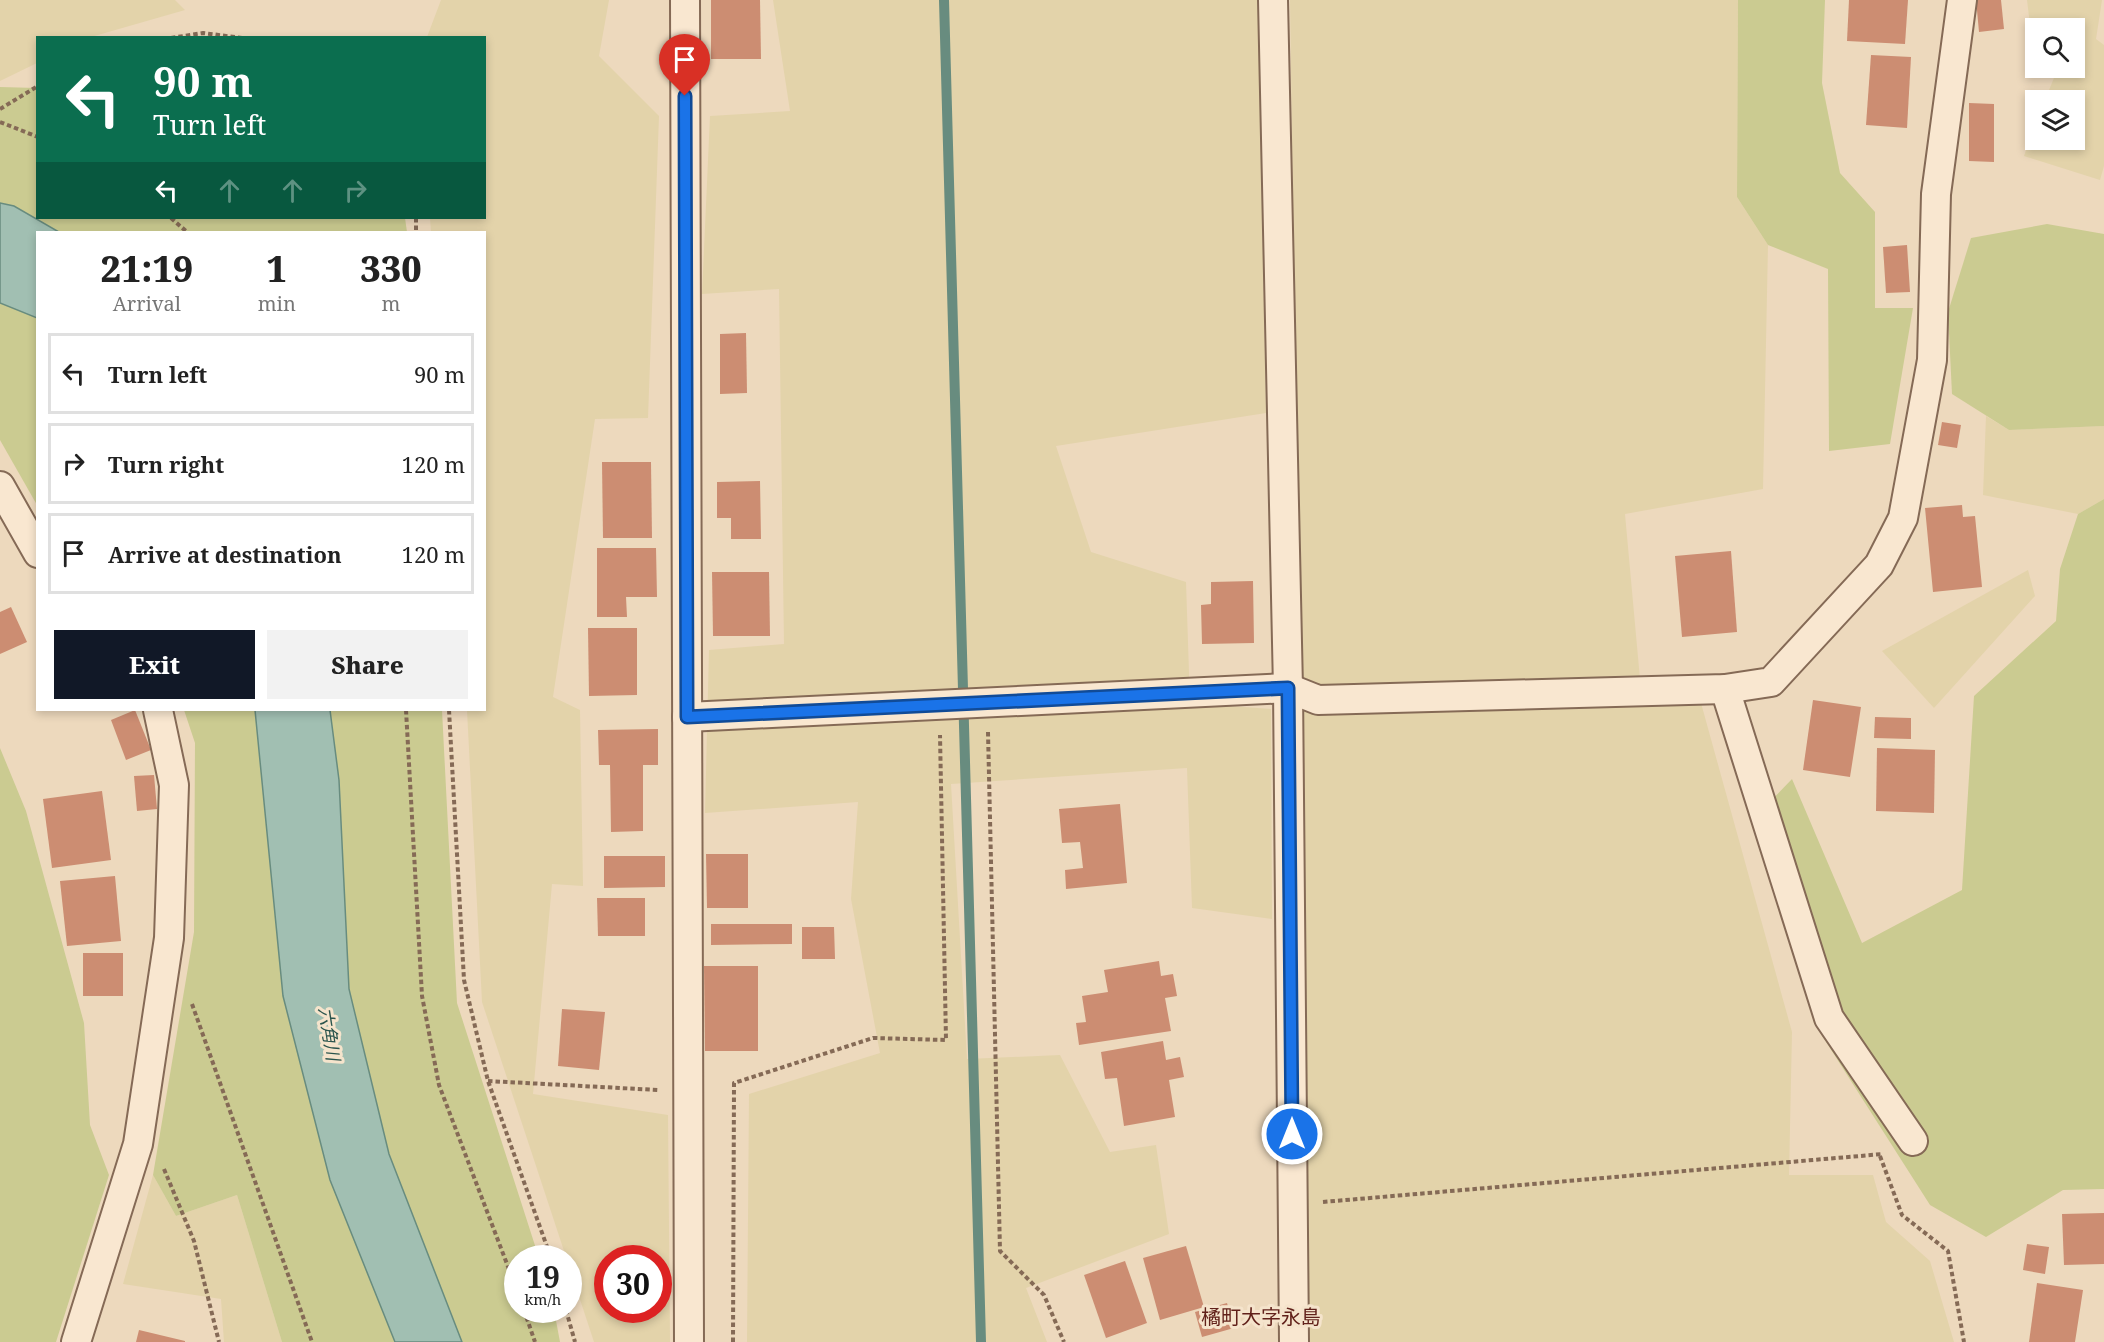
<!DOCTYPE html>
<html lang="en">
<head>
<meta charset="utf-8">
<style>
	:root { --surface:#fff; --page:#f2f2f2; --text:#222; --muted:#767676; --line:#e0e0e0; --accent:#111827 }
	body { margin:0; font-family:"Noto Serif","Noto Sans JP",serif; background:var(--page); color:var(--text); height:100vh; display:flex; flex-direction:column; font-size:22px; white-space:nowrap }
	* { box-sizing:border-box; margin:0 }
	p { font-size:20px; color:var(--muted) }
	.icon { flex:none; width:33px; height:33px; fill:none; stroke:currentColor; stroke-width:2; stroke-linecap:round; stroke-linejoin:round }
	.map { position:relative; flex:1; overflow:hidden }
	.details { position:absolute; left:36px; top:231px; width:450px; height:480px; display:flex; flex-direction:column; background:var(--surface); border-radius:0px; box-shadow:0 3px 9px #0003 }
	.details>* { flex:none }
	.hud { position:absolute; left:36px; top:36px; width:450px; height:183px; border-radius:0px; box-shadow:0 3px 9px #0003; background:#0b6e4f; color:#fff; overflow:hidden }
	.fabs { position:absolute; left:2025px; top:18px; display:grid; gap:12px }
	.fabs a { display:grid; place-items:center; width:60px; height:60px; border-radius:0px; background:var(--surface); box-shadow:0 3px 9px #0003; font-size:30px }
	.speed { position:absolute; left:504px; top:1245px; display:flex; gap:12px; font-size:30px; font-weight:700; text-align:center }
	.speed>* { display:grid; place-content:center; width:78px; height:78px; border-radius:50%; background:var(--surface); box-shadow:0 3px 9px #0003; line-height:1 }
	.speed small { font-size:15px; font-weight:400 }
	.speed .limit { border:9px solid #d22; background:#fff; color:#111 }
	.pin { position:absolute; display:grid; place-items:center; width:51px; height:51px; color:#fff; margin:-62px -26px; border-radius:50% 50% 50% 0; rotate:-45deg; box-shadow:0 0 6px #0007 }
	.pin .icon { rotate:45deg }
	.me { position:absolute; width:66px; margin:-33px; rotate:0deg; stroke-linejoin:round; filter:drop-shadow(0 0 4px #0008) }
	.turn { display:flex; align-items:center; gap:21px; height:126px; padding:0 18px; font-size:27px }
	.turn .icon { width:78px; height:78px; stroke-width:2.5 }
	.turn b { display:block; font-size:42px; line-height:51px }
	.lanes { display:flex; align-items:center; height:57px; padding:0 18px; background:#0003; justify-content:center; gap:30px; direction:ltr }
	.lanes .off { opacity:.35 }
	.eta { display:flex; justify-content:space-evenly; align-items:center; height:102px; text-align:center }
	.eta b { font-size:36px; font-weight:800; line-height:42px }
	.cta { display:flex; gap:12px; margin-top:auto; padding:12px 18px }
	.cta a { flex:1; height:69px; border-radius:0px; background:var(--accent); color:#fff; font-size:24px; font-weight:800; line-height:69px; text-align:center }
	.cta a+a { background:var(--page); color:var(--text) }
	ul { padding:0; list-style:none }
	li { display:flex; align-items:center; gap:18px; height:81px; margin:0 12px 9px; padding:0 6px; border:3px solid var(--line); border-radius:0px }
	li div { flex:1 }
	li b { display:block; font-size:22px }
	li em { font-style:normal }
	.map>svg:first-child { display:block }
	.farmland { fill:#e3d3aa; fill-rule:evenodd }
	.green { fill:#cbcb91 }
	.water { fill:#a1bfb2; stroke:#688c7f; stroke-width:1.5 }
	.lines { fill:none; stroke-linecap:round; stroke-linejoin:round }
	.stream { stroke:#688c7f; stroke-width:10 }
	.building { fill:#cc8d72 }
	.minor-casing { stroke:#856a56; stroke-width:32 }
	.path { stroke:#856a56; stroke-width:4; stroke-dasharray:4.5 3; stroke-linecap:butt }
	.minor { stroke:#f9e7d0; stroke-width:28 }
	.route-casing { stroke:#114b97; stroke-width:15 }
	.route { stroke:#1a73e8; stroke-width:10 }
	.labels { text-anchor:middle; stroke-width:6; stroke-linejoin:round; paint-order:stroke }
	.water-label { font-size:18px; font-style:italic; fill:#2a544d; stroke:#f5e4cc }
	.quarter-label { font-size:20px; fill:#61211a; stroke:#f5e4cc }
</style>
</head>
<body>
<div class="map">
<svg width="2104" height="1342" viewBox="0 0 2104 1342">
	<rect width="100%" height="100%" fill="#edd9bd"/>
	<g class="farmland">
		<polygon points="0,0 175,0 185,10 91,37 38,38 37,63 0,81"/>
		<path d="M441 0H609L599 56 659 116 648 418 595 419 553 697 580 710 583 886 552 884 533 1094 668 1115 670 1342H594L482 1002 467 710H484V232H431L430 218H484V38L427 37ZM658 1258V1310H608V1258Z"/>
		<polygon points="773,0 1258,0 1266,413 1056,446 1091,552 1186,582 1190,703 1271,709 1272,919 1192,908 1187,768 951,784 967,1059 1060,1055 1110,1152 1156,1145 1169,1234 1026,1288 1047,1342 747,1342 749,1094 880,1053 851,899 858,802 705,813 709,650 784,644 779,289 702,294 710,116 790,111"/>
		<polygon points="1290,0 1738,0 1737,197 1768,245 1763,489 1625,514 1642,701 1701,703 1792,1032 1789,1175 1873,1175 1886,1222 1930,1261 1954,1342 1309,1342"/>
		<polygon points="2027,0 2102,0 2096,39 2104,45 2104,166 2100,180 2024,156 2035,125 2036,140 2074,140 2074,100 2045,100 2058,68 2074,68 2074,28 2036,28 2035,41 2032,41"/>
		<polygon points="1986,416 2009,430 2104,426 2104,499 2078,514 1983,495"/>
		<polygon points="2028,570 2035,596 1934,708 1882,651"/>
		<polygon points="153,1175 176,1216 237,1195 282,1342 224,1342 221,1299 123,1284"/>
	</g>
	<g class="green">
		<polygon points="1738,0 1825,0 1822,83 1840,173 1875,212 1875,308 1913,308 1890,444 1829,451 1828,269 1768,245 1737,197"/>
		<polygon points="0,87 37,88 38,218 405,218 407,232 59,232 14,206 0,203"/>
		<polygon points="2047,224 2104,234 2104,426 2009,430 1952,394 1948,312 1971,238"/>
		<polygon points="0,303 37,318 37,505 0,440"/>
		<polygon points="2104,499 2104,1189 2063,1190 1986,1237 1930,1205 1814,1023 1761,811 1792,779 1862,943 1962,890 1974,696 2056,621 2060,569 2078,514"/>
		<polygon points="184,710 255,710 283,996 330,1180 395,1342 282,1342 237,1195 176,1216 153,1175 194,932 195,743"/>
		<polygon points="330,710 442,710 457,1003 539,1258 518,1258 518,1310 554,1310 560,1342 462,1342 389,1154 349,989 339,780"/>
		<polygon points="0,748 26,811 84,1023 90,1125 109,1175 56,1342 0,1342"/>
	</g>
	<g class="water">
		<polygon points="0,203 14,206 59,232 38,232 37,318 0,303"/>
		<polygon points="255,710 330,710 339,780 349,989 389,1154 462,1342 395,1342 330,1180 283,996"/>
	</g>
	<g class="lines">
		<polyline class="stream" points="944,0 981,1342"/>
	</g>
	<g class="building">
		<polygon points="711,0 760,0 761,59 711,59"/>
		<polygon points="1849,0 1908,0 1905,44 1847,41"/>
		<polygon points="1976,0 2001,0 2004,29 1979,32"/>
		<polygon points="1871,55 1911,57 1907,128 1866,125"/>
		<polygon points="1969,103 1994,104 1994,162 1969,161"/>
		<polygon points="1907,245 1910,292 1886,293 1883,247"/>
		<polygon points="746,333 747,393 720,394 720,334"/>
		<polygon points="1942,422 1961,425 1957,448 1938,445"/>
		<polygon points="602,462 651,462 652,538 603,538"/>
		<polygon points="760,481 761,539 731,539 731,518 717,518 717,482"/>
		<polygon points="1962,505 1963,517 1975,516 1982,587 1933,592 1925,508"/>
		<polygon points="597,548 656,548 657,597 626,597 627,617 597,617"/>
		<polygon points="1731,551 1737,632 1682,637 1675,556"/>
		<polygon points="712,572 769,572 770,636 713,636"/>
		<polygon points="1253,581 1254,643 1202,644 1201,605 1211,604 1211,582"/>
		<polygon points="11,607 27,642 0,654 0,612"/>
		<polygon points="588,628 637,628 637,695 589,696"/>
		<polygon points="1813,700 1861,707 1850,777 1803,770"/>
		<polygon points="135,710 151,750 126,760 111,720"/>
		<polygon points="1875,717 1911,718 1911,739 1874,738"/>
		<polygon points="658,729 658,765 643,765 643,831 611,832 610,765 599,765 598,730"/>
		<polygon points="1877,748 1935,750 1934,813 1876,811"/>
		<polygon points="154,775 157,809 137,811 134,776"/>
		<polygon points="102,791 111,860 52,868 43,799"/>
		<polygon points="1120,804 1127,883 1066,889 1065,870 1083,868 1080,842 1062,843 1059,809"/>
		<polygon points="706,854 748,854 748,908 707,908"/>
		<polygon points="604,856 665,856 665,887 604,888"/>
		<polygon points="115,876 121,941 67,946 60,881"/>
		<polygon points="597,898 645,898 645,936 598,936"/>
		<polygon points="711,924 792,924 792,944 711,945"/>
		<polygon points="802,927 834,927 835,959 802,959"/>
		<rect x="83" y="953" width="40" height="43"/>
		<polygon points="1159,961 1161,976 1173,974 1177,996 1165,998 1171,1031 1079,1045 1076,1023 1086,1022 1082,996 1108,992 1104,970"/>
		<polygon points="704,966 758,966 758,1051 705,1051"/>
		<polygon points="562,1009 605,1012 599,1070 558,1066"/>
		<polygon points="1163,1041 1166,1060 1180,1057 1184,1077 1169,1080 1175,1117 1124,1126 1117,1078 1105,1079 1101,1052"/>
		<polygon points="2104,1213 2104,1264 2064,1265 2062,1214"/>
		<polygon points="2027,1244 2049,1247 2045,1274 2023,1270"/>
		<polygon points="1186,1246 1204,1307 1160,1320 1143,1258"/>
		<polygon points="1125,1261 1147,1323 1106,1338 1084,1275"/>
		<polygon points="2037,1283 2083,1290 2075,1342 2029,1342"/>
		<polygon points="1227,1303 1234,1328 1202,1337 1195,1312"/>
		<polygon points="139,1330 185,1341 185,1342 136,1342"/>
	</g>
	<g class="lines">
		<g class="minor-casing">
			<g id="minor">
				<polyline points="685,0 689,1342"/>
				<polyline points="1273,0 1288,688 1294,1342"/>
				<polyline points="0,486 38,553"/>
				<polyline points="1725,689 1829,1018 1913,1141"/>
				<polyline points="687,717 1288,688 1318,700 1725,689 1771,682 1879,565 1903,518 1932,360 1936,194 1962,0"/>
				<polyline points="76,1342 138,1144 169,938 174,785 158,710"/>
			</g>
		</g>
		<g class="path">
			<polyline points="171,38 203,33 242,38"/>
			<polyline points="0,109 38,86"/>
			<polyline points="0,122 38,137"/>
			<polyline points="171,218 187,232"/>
			<polyline points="416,218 416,232"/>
			<polyline points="406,710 422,996 439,1085 518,1293"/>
			<polyline points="449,710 464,980 488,1081 551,1258"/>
			<polyline points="988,732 1000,1251 1044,1295 1064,1342"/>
			<polyline points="192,1004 312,1342"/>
			<polyline points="488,1081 658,1090"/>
			<polyline points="1880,1156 1902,1215 1948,1251 1964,1342"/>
			<polyline points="164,1169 194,1241 219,1342"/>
			<polyline points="1323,1202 1883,1154"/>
			<polyline points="524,1310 535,1342"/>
			<polyline points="566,1310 575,1342"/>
			<polyline points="733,1342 734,1083 873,1038 946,1040 940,735"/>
		</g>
		<use href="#minor" class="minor"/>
	</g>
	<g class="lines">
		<g class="route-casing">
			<polyline id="route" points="685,96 687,717 1288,688 1292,1134"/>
		</g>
		<use href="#route" class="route"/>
	</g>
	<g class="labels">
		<g class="water-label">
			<text transform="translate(329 1034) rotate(81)" y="6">六角川</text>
		</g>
		<g class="quarter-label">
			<text x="1261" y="1324">橘町大字永島</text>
		</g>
	</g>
</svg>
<div class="fabs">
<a><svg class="icon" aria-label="search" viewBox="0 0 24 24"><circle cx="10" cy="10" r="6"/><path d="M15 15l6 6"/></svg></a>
<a><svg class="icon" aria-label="layers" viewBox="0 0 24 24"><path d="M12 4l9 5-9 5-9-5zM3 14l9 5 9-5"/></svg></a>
</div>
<div class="speed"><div>19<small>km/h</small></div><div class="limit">30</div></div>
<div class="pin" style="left:685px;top:96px;background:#d93025"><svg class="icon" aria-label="arrive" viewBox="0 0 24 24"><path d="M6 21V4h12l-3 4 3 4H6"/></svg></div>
<svg class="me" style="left:1292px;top:1134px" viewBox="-20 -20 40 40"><circle r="17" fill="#1a73e8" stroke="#fff" stroke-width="3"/><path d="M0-11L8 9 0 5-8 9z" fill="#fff"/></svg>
<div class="hud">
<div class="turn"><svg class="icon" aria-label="left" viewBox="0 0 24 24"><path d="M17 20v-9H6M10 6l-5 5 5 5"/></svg><div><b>90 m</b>Turn left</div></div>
<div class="lanes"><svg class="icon" aria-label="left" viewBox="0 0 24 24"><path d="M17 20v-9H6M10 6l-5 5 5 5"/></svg><svg class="icon off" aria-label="ahead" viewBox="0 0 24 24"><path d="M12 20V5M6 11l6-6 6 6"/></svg><svg class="icon off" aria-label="ahead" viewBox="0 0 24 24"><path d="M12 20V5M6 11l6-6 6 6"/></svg><svg class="icon off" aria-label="right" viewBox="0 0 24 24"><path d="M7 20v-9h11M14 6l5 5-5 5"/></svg></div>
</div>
<section class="details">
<div class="eta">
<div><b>21:19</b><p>Arrival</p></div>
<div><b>1</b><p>min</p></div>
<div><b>330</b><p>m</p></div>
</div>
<ul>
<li><svg class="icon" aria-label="left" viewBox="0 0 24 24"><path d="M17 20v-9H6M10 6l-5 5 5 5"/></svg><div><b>Turn left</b></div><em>90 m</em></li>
<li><svg class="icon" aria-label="right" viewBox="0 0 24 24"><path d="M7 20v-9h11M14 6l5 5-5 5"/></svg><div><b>Turn right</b></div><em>120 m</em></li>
<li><svg class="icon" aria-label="arrive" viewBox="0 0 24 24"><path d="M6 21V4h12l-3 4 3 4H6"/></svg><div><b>Arrive at destination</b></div><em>120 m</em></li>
</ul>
<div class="cta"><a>Exit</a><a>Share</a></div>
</section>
</div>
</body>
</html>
